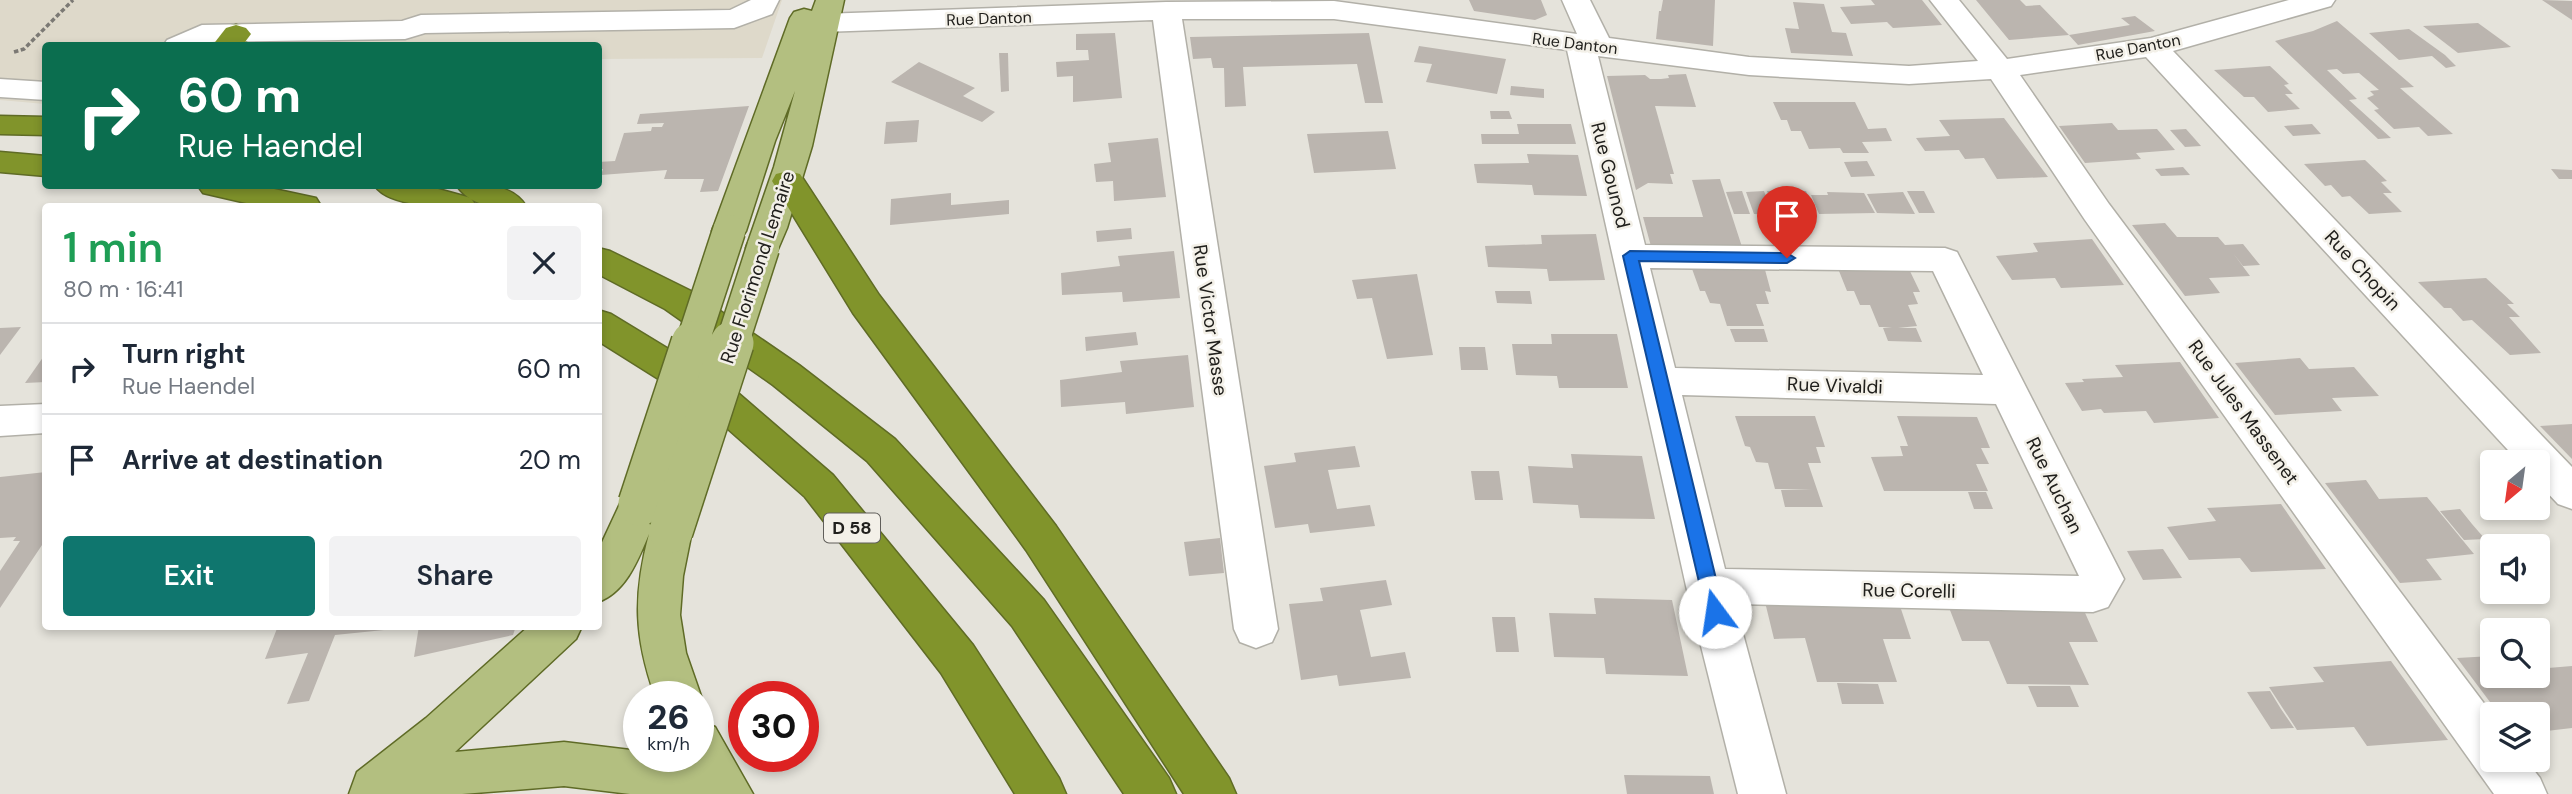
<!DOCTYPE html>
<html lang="en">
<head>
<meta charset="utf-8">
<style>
	:root { --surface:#fff; --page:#f2f2f3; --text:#1f2937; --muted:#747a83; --line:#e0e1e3; --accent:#0f766e }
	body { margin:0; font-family:"DM Sans",sans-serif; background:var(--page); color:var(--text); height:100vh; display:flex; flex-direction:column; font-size:26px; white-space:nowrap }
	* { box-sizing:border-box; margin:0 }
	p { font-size:23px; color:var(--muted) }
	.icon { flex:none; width:38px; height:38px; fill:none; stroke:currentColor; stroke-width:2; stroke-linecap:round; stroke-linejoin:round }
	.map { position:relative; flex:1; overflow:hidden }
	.details { position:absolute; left:42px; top:203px; width:560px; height:427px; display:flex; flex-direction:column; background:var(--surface); border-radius:7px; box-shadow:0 4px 10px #0003 }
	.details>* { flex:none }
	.banner { position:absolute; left:42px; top:42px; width:560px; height:147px; border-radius:7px; box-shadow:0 4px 10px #0003; background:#0b6e4f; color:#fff; overflow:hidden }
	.needle { width:46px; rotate:209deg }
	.tools { position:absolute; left:2480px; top:450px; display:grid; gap:14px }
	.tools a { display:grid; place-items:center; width:70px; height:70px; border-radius:7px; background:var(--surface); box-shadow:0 4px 10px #0003; font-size:35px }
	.speed { position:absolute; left:623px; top:681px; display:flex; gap:14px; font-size:35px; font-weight:700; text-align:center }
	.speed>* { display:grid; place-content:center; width:91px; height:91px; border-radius:50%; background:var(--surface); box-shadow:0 4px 10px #0003; line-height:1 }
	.speed small { font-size:18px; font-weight:400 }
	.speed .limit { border:10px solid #d22; background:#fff; color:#111 }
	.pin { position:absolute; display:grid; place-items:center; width:60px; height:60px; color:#fff; margin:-72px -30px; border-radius:50% 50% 50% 0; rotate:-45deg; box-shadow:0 0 7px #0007 }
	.pin .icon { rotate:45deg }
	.me { position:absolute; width:77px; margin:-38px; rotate:346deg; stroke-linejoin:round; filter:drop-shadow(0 0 5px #0008) }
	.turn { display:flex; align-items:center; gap:24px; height:147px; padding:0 21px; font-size:32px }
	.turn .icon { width:91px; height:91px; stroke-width:2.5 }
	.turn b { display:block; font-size:49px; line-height:60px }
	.round { display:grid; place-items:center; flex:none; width:74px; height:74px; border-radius:7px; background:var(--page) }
	.headline { display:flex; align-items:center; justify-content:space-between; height:119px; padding:0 21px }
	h1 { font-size:42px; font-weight:600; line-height:52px; color:#1e9e55 }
	.action { display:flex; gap:14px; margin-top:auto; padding:14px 21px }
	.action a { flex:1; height:80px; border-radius:7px; background:var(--accent); color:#fff; font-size:28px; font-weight:600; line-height:80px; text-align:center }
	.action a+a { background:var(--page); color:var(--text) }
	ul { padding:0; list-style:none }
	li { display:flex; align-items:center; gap:21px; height:91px; padding:0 21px; border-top:2px solid var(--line) }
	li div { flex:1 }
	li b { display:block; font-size:26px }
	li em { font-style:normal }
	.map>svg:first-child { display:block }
	.built { fill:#ded9ca }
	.building { fill:#bbb5af }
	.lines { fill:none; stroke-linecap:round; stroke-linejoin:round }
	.minor-casing { stroke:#b2b0a8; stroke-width:3 }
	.major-casing { stroke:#5f6b26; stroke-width:3 }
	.highway-casing { stroke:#5f6b26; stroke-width:3 }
	.path { stroke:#7b7974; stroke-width:3.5; stroke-dasharray:4.5 2.5; stroke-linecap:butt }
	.minor { fill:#fff; fill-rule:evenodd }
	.major { fill:#b3bf80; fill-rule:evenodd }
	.highway { fill:#81942b; fill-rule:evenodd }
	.major-bridge-far1-casing { stroke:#5f6b26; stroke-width:35; stroke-linecap:butt }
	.major-bridge-casing { stroke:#5f6b26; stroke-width:46; stroke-linecap:butt }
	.major-bridge-far1 { stroke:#b3bf80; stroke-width:32 }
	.major-bridge { stroke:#b3bf80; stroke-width:43 }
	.route { fill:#1a73e8; stroke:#114b97; stroke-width:2 }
	.labels { text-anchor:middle; stroke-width:5; stroke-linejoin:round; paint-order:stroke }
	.far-street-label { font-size:16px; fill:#21201d; stroke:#f3f0e8 }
	.shield { fill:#f3f0e8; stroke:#605e5a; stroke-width:2 }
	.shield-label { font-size:18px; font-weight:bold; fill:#21201d }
	.street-label { font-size:19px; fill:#21201d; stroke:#f3f0e8 }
</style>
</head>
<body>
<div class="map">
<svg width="2572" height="794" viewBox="0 0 2572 794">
	<rect width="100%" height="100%" fill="#e5e3db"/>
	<polygon class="built" points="0,0 782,0 762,58 599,59 598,46 46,46 45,104 0,100"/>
	<g class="building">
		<polygon points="1469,0 1541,0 1547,15 1535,20 1474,11"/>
		<polygon points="1663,0 1715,0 1713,46 1656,39 1659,11 1661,11"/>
		<polygon points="1871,0 1922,0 1942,25 1893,28 1887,22 1851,24 1840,7 1875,5"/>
		<polygon points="1976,0 2020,0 2026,6 2040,5 2069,35 2009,40"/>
		<polygon points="2542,0 2572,1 2572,20"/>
		<polygon points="1793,2 1824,4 1832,32 1846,33 1853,56 1791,53 1785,28 1799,29"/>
		<polygon points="2135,16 2155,31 2078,45 2069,35 2130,25 2121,18"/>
		<polygon points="2337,21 2414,87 2400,88 2453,134 2428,136 2419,127 2394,129 2374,110 2379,109 2367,98 2374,95 2370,91 2379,90 2359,73 2343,74 2337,69 2327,70 2357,99 2349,100 2391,138 2378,139 2275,41 2313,31"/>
		<polygon points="2478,23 2511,47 2458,53 2423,26"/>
		<polygon points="2409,29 2445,55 2456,66 2446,68 2432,56 2399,60 2369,33"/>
		<polygon points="1115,33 1122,98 1073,102 1073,76 1057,77 1056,62 1089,60 1088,50 1076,50 1076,34"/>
		<polygon points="1369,33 1383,103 1365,103 1357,64 1243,67 1246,106 1225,107 1224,68 1213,68 1211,58 1193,59 1190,37"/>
		<polygon points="1419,46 1506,59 1497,94 1426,82 1432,64 1414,62"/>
		<polygon points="999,53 1008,53 1009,91 1001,92"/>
		<polygon points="919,62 975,88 963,96 995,112 982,122 891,82"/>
		<polygon points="2270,66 2289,84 2284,85 2293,94 2285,94 2300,109 2268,112 2254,97 2244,97 2214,70"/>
		<polygon points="1686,74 1696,107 1655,106 1674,174 1670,174 1673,184 1648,183 1636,190 1607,76 1645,75 1650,79 1661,79 1669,78 1668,75"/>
		<polygon points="1511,86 1544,89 1544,98 1510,95"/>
		<polygon points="1773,102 1855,102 1868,129 1886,128 1892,141 1862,142 1869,153 1843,153 1840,148 1809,149 1801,131 1791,131 1787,120 1781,120"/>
		<polygon points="749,106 718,191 700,192 704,179 664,179 667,170 601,175 603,169 598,169 598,162 615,161 624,133 651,131 652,127 662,127 664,123 637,124 640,114"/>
		<polygon points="1490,111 1509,111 1512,119 1491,119"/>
		<polygon points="2004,118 2048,177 1997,179 1984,158 1965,159 1959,150 1925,151 1916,138 1950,136 1939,120"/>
		<polygon points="919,120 917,142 884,144 886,122"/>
		<polygon points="2112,123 2118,130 2157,129 2175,150 2136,153 2141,159 2085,163 2059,126"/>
		<polygon points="1517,124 1571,124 1576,144 1482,144 1481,134 1519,134"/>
		<polygon points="2312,124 2321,134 2293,136 2284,126"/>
		<polygon points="2186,129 2194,138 2201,146 2185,147 2170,130"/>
		<polygon points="1388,131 1396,169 1314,173 1307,134"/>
		<polygon points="1158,138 1166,197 1114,201 1113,181 1096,182 1094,164 1111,162 1108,143"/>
		<polygon points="1527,154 1578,155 1587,196 1534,195 1532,185 1477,183 1474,164 1529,163"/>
		<polygon points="2365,160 2387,181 2381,182 2392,193 2383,193 2402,212 2369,214 2350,196 2342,197 2331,185 2325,186 2304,164"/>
		<polygon points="1867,161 1875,176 1851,177 1844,162"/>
		<polygon points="2183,167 2190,175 2161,176 2155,169"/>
		<polygon points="2551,169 2572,170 2572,179 2559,179"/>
		<polygon points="1720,179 1743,250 1652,250 1643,217 1703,217 1692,180"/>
		<polygon points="1742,191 1750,214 1734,214 1726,192"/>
		<polygon points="1764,191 1773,215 1754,214 1746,192"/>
		<polygon points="1767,191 1806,191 1816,214 1776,215"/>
		<polygon points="1907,191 1924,191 1935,213 1919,213"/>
		<polygon points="1827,192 1864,193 1875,213 1819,214 1811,195 1828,195"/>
		<polygon points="1903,192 1915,214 1877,213 1867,194"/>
		<polygon points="951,193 951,205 1009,200 1009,214 890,225 891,199"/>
		<polygon points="2165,223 2177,237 2218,237 2225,245 2243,244 2260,265 2243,266 2233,253 2250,276 2209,278 2220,293 2185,296 2132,225"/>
		<polygon points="1131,228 1132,239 1097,242 1096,231"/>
		<polygon points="1596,234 1605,280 1549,281 1547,269 1488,267 1485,246 1542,244 1541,235"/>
		<polygon points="2092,239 2124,285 2061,288 2055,278 2012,280 1996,256 2038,252 2033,243"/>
		<polygon points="1174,251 1180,298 1123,302 1122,292 1062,295 1061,273 1120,266 1118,256"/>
		<polygon points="1691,266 1764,266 1771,292 1765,291 1769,304 1756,304 1764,326 1727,326 1720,304 1710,303 1705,291 1700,291"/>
		<polygon points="1837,266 1908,267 1920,292 1913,292 1918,304 1908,305 1917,326 1898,328 1916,328 1922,342 1888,341 1883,328 1892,327 1879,327 1870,305 1860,305 1854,291 1847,291"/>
		<polygon points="1417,274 1433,355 1387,359 1372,298 1357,299 1352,280"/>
		<polygon points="2486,278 2514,304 2507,304 2520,317 2509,317 2541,353 2510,355 2472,320 2463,321 2451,308 2444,308 2418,282"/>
		<polygon points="1495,291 1530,291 1532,304 1497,303"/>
		<polygon points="21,327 0,355 0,328"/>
		<polygon points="1730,329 1764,329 1768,342 1735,342"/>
		<polygon points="1136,332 1138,345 1086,351 1085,337"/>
		<polygon points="1551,334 1617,334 1628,388 1559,388 1557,376 1516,375 1512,344 1552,344"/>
		<polygon points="1459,347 1485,347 1488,370 1461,370"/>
		<polygon points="46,353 46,382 25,383"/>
		<polygon points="1188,355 1194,407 1126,414 1125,402 1061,407 1060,380 1122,372 1120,361"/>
		<polygon points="2300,358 2309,369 2354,367 2379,396 2332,398 2342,411 2275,415 2235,363"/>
		<polygon points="2180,362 2219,418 2154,423 2146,411 2104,413 2101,409 2082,411 2065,383 2084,382 2082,379 2123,377 2115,365"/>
		<polygon points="1735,416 1815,416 1825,447 1816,447 1821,463 1808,463 1823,507 1785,507 1781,490 1812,489 1775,489 1768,463 1756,462 1750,447 1745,446"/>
		<polygon points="1897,416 1977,417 1990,448 1981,448 1989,464 1976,464 1988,491 1884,491 1871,457 1903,456 1900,446 1908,446"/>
		<polygon points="2572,424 2572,459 2540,426"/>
		<polygon points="1355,446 1360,467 1328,470 1337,509 1370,505 1375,526 1310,533 1308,524 1275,528 1264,466 1296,462 1294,453"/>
		<polygon points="1571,454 1642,456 1655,519 1580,518 1578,505 1533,503 1528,466 1573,468"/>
		<polygon points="1471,471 1499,471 1503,500 1475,500"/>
		<polygon points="46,472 46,539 0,608 0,571 20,541 13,541 16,537 0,538 0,477"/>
		<polygon points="2366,480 2379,499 2427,497 2474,554 2426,559 2442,580 2400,583 2325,483"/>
		<polygon points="1968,492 1986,492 1993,509 1974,509"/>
		<polygon points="2281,504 2326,569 2251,572 2240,558 2189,560 2167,527 2216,521 2207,508"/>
		<polygon points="2460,509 2472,524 2485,539 2464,540 2440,511"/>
		<polygon points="1220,538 1224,573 1189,576 1184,542"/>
		<polygon points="2163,549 2182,578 2143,580 2127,551"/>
		<polygon points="1386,580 1392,605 1360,610 1365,631 1371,657 1405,652 1411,678 1339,686 1337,675 1301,680 1289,604 1323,601 1320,588"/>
		<polygon points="1594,598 1672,600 1688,676 1606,674 1604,658 1554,657 1549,613 1596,614"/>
		<polygon points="1765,602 1899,603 1911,639 1883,639 1897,682 1817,682 1805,638 1774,639"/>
		<polygon points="1948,605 2082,606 2098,642 2069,642 2089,685 2007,684 1989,641 1962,641"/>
		<polygon points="1492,617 1515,617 1519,652 1496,652"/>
		<polygon points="278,626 385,626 384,630 335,635 309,701 287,704 308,653 265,659"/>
		<polygon points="419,626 516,626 513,635 414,657"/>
		<polygon points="2538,655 2548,668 2572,666 2572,728 2538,732 2538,714 2499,714 2457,658 2492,656 2492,676 2538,676"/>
		<polygon points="2391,661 2448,740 2367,746 2354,727 2297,730 2269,687 2324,682 2313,667"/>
		<polygon points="1837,683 1878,684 1884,704 1842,704"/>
		<polygon points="2028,686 2070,686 2079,707 2037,707"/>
		<polygon points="2270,691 2281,709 2294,728 2271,729 2247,692"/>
		<polygon points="1624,775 1710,776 1714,794 1627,794"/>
	</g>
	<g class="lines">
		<g class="minor-casing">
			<g id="minor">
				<polygon points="751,0 779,0 772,14 734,28 425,33 405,39 208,42 201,46 163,46 167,40 202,25 402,21 421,15 730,10"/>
				<path d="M1562 0H1590L1609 38 1749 57 1909 66 1978 61 1930 0H1959L2007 59 2151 38 2289 0H2335L2331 6 2173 51 2572 467V509L2558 504 2538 483V462H2519L2146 57 2020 75 2109 204 2492 714V760H2526L2540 778 2547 794H2494L2085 220 1991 79 1909 84 1749 75 1598 56 1645 245 1945 248 1957 252 2124 579 2108 607 2093 612 1735 604 1786 794H1738L1686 586 1567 50 1334 19H1182L1278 629 1272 642 1256 648 1240 642 1234 629 1153 20 822 32 812 29 808 23 812 17 822 14 1166 2 1334 1 1577 34ZM1650 268 1933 271 1983 375 1675 368ZM1682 395 1996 404 2079 576 1725 569Z"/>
				<polygon points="0,79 46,82 46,100 0,97"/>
				<polygon points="46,404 46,433 0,436 0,406"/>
			</g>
		</g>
		<g class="major-casing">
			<g id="major">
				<polygon points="816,0 844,0 812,146 787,228 775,256 763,259 751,256 746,248 774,167 795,91 775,141 746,231 741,239 729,242 717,239 712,231 790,18 794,12 804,9 812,11"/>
				<path d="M640 488 655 493 661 504 652 528 656 519 671 514 686 519 692 531 683 576 680 615 686 653 701 696 698 702V696H655C634 637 633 595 649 534 638 560 626 592 598 602V551L625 493Z"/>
				<polygon points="529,626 582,626 576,639 455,752 564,742 639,751 639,756 663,756 686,765 681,756 698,756 698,721 715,727 753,794 630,794 564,786 462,794 349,794 357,772 426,718"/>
			</g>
		</g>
		<g class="highway-casing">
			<g id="highway">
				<polygon points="236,25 246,28 251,34 242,46 212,46 226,28"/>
				<polygon points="0,116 46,117 46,135 0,134"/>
				<polygon points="0,152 46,156 46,176 0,172"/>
				<polygon points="788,171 800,174 879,295 1056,526 1229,778 1236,794 1184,794 1026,550 853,313 772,181 776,174"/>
				<polygon points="198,186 260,186 316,198 321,206 259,206 203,193"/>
				<path d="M375 186H427L471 198 476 206C451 208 390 208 375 186Z"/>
				<path d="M457 186C482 184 511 183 526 206 501 208 473 209 457 186Z"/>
				<polygon points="598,248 610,251 691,291 799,365 895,439 1044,600 1169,778 1176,794 1124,794 1012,626 867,461 773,385 665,309 598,274"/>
				<polygon points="598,310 611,314 731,387 833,475 973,645 1059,778 1066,794 1015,794 941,673 805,497 703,407 598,341"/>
			</g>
		</g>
		<polyline class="path" points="14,52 24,49 73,0"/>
		<use href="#minor" class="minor"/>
		<use href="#major" class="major"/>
		<use href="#highway" class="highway"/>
		<g class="major-bridge-far1-casing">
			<g id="major-bridge-far1">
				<polyline points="692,344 729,231"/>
				<polyline points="732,344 763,248"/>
			</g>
		</g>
		<g class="major-bridge-casing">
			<g id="major-bridge">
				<polyline points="640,504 693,343"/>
				<polyline points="671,531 732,343"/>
			</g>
		</g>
		<use href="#major-bridge-far1" class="major-bridge-far1"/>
		<use href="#major-bridge" class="major-bridge"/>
	</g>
	<polygon class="route" points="1630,251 1787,253 1795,258 1787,263 1639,261 1724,612 1721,618 1715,620 1708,618 1706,612 1623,256"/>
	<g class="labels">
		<g class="far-street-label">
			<text transform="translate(989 18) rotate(-2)" y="6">Rue Danton</text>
			<text transform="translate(1575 43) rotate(7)" y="6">Rue Danton</text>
			<text transform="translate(2138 47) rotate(-11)" y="6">Rue Danton</text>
		</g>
		<rect class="shield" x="824" y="513.5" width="56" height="29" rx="5"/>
		<g class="shield-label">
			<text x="852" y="534">D 58</text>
		</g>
		<g class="street-label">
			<text transform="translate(1611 175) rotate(76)" y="7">Rue Gounod</text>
			<text transform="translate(757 267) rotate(-72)" y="7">Rue Florimond Lemaire</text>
			<text transform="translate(2363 270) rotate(47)" y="7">Rue Chopin</text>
			<text transform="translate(1211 320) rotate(82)" y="7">Rue Victor Masse</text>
			<text transform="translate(1835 385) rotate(2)" y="7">Rue Vivaldi</text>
			<text transform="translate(2244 412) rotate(54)" y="7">Rue Jules Massenet</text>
			<text transform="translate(2055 485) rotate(64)" y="7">Rue Auchan</text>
			<text transform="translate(1909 590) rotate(1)" y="7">Rue Corelli</text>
		</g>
	</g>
</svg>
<div class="tools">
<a><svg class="needle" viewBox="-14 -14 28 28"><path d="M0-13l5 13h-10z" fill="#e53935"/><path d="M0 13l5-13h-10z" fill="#747a83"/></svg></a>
<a><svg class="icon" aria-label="sound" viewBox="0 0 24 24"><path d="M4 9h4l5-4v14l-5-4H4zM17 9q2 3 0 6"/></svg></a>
<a><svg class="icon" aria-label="search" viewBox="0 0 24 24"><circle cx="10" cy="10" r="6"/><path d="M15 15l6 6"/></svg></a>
<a><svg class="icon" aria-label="layers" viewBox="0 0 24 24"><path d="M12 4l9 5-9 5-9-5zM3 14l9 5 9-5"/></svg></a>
</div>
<div class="speed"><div>26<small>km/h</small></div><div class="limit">30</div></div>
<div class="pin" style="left:1787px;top:258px;background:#d93025"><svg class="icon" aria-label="arrive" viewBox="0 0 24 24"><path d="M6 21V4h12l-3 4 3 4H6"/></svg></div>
<svg class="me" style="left:1715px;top:612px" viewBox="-20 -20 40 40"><circle r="19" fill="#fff"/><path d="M0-13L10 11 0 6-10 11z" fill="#1a73e8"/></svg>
<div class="banner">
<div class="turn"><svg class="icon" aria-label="right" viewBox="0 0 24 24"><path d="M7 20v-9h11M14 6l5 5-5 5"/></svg><div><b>60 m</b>Rue Haendel</div></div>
</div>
<section class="details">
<div class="headline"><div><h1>1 min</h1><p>80 m · 16:41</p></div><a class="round"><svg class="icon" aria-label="close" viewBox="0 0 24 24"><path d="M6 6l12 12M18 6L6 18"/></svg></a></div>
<ul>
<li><svg class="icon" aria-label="right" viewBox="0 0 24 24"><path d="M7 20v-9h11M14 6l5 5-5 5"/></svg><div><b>Turn right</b><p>Rue Haendel</p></div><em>60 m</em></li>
<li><svg class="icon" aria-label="arrive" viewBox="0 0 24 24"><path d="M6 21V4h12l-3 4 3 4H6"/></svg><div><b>Arrive at destination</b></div><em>20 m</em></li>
</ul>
<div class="action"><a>Exit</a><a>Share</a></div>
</section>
</div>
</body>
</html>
